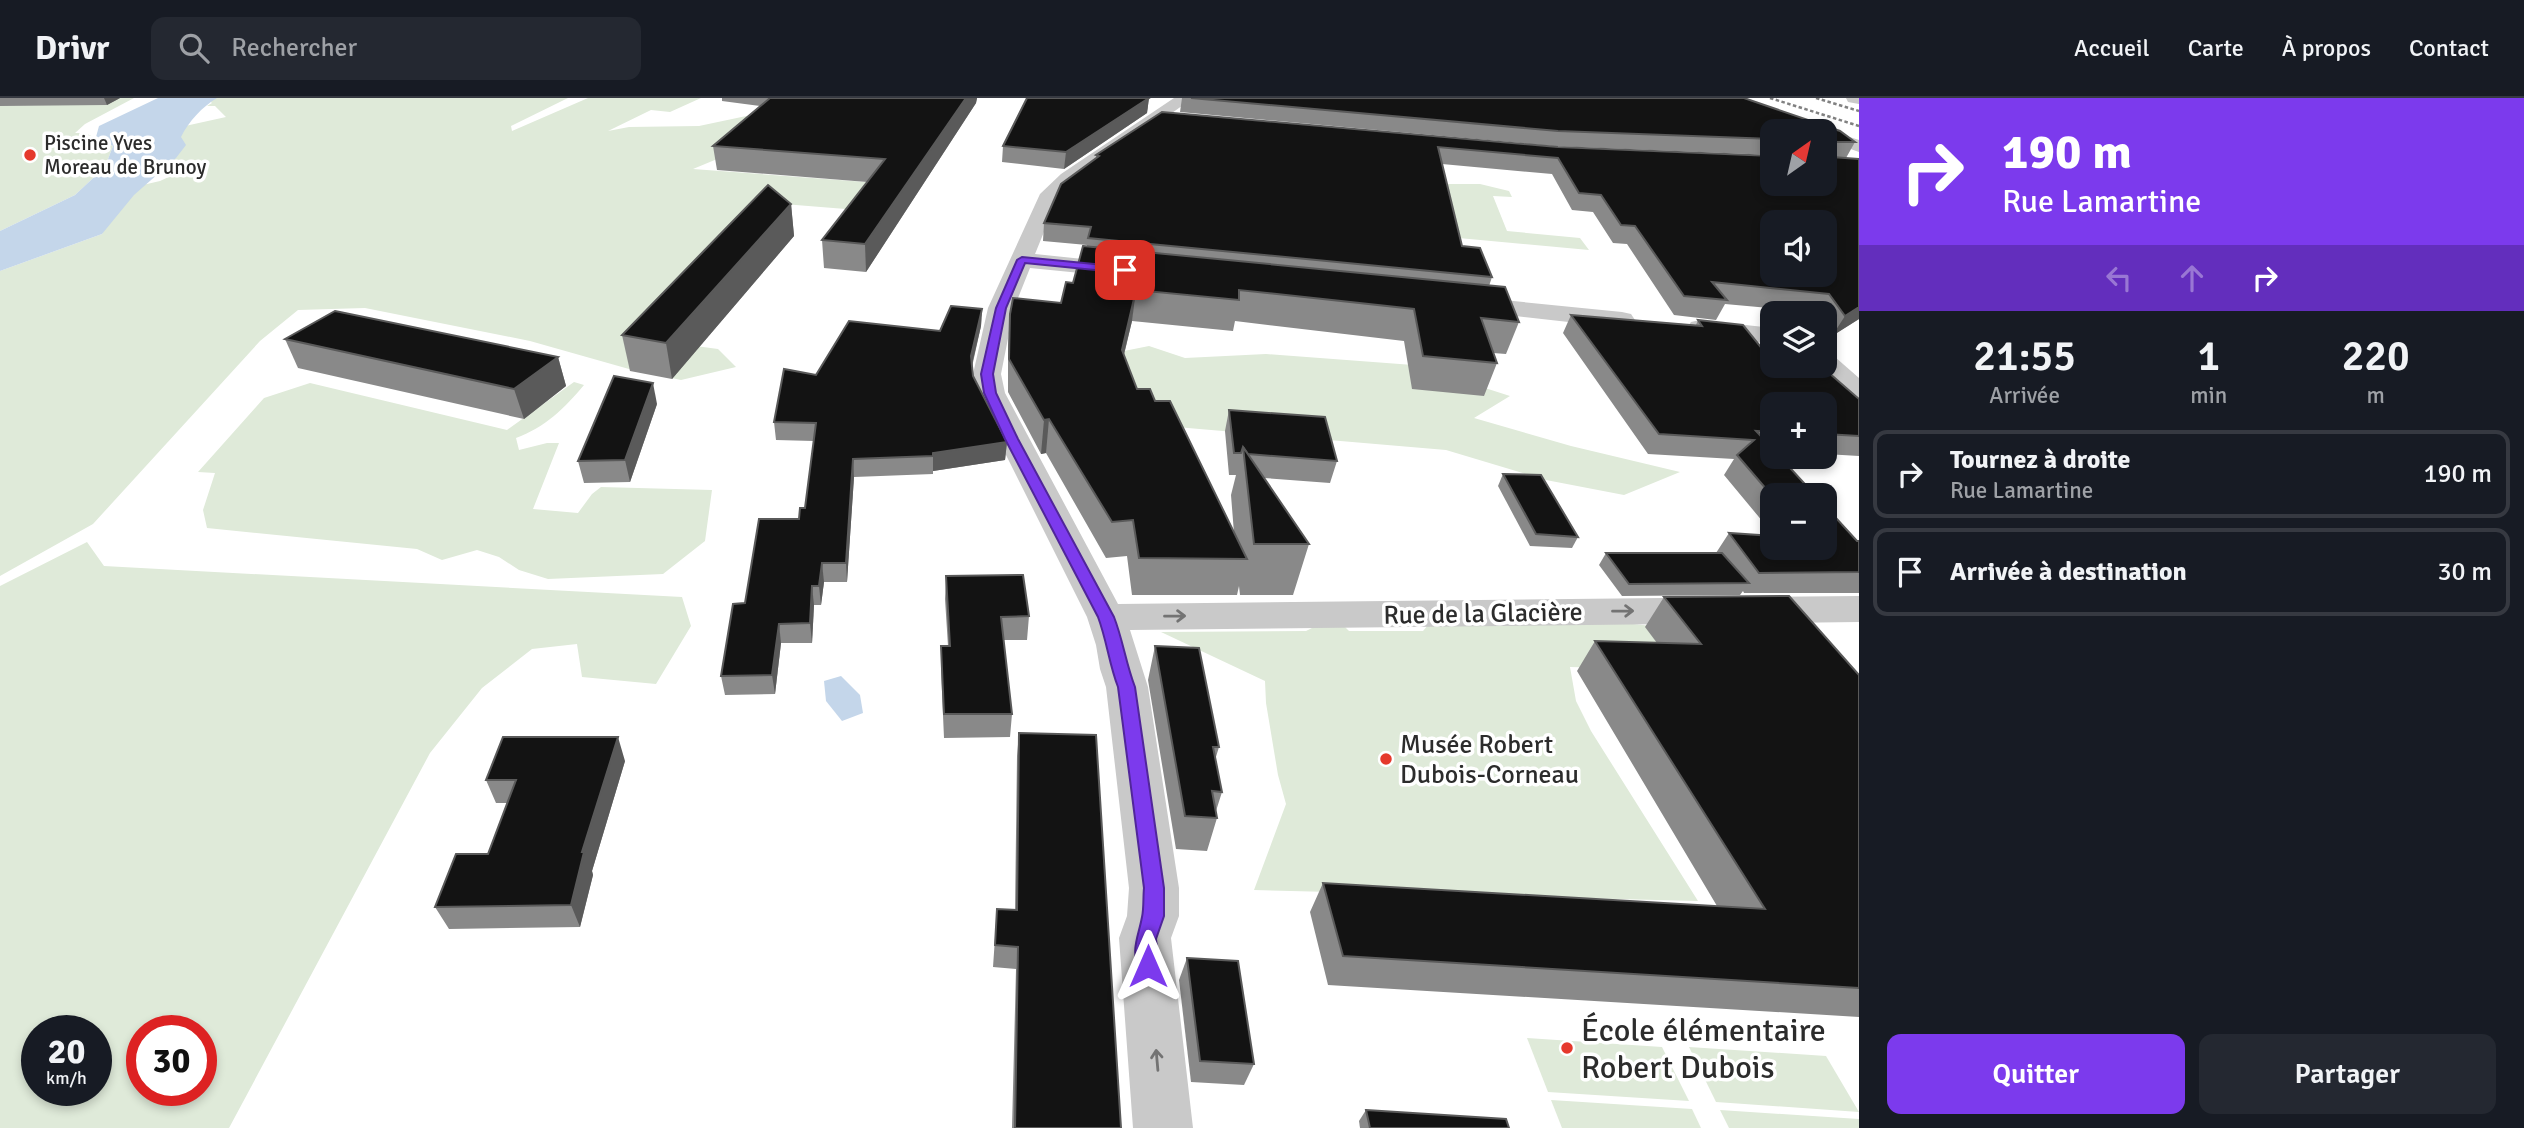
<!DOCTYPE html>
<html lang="fr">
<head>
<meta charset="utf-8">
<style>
	:root { --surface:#171b24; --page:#242831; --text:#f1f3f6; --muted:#9ea1a6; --line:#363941; --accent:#7c3aed }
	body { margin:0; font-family:Signika,sans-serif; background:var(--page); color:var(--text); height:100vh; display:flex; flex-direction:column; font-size:26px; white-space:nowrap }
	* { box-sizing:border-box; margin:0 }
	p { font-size:23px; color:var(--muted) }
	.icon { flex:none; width:38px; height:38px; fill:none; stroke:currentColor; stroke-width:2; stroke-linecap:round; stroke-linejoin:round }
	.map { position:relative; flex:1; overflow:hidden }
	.sheet { display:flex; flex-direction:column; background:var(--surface); width:665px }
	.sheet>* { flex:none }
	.guide { background:#7c3aed; color:#fff; overflow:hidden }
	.needle { width:46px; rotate:34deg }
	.controls { position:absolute; left:1760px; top:21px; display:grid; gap:14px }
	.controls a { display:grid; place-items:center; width:77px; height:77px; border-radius:14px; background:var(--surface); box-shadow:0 4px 10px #0003; font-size:35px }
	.speed { position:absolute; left:21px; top:917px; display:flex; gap:14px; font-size:35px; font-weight:700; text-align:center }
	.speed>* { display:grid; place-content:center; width:91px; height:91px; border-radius:50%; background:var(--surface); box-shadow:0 4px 10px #0003; line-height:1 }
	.speed small { font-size:18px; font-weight:400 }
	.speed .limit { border:10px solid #d22; background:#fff; color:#111 }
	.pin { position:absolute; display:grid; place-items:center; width:60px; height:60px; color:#fff; margin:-30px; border-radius:14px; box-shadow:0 4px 10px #0006 }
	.me { position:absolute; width:77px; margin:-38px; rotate:0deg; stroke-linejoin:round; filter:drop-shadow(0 0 5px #0008) }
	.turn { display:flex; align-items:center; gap:24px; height:147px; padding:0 28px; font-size:32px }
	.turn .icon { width:91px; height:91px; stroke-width:2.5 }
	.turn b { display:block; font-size:49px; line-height:60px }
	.lanes { display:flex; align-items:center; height:66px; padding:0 28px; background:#0003; justify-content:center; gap:35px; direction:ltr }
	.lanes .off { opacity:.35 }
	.eta { display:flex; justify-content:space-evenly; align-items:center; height:119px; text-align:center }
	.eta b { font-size:42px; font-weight:600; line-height:49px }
	.cta { display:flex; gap:14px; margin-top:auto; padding:14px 28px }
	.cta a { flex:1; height:80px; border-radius:14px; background:var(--accent); color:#fff; font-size:28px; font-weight:600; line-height:80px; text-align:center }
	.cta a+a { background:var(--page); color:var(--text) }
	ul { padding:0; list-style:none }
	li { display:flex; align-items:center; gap:21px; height:88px; margin:0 14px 10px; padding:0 14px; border:4px solid var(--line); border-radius:14px }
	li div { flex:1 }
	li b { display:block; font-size:26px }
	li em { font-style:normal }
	header { display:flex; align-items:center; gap:42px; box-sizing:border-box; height:98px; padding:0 35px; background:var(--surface); border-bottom:2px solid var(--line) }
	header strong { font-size:33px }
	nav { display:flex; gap:38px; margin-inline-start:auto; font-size:24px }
	.search { width:490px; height:63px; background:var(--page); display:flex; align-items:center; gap:18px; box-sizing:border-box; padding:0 24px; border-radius:14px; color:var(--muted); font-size:26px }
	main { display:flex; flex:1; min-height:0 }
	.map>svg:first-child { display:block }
	.green { fill:#dfead9; fill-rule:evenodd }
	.water { fill:#c4d6ea }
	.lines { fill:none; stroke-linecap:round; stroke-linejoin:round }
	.minor { fill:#c9c9c9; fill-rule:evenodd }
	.rail { stroke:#818181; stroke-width:2.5; stroke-dasharray:3.5 2.5; stroke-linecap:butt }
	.wall { fill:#898989 }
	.shaded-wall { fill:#5a5a5a }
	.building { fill:#131313; stroke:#5a5a5a; stroke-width:2; fill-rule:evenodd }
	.oneway { stroke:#737373 }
	.route { fill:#7c3aed; stroke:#51269a; stroke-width:2 }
	.poi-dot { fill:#e5392c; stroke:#fff; stroke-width:2.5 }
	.labels { text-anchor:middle; stroke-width:7; stroke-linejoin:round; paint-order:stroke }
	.far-poi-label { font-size:21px; fill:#2c2c2c; stroke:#fff; text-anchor:start }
	.street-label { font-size:26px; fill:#2c2c2c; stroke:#fff }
	.poi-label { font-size:26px; fill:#2c2c2c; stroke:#fff; text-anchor:start }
	.near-poi-label { font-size:32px; fill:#2c2c2c; stroke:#fff; text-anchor:start }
</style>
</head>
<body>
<header>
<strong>Drivr</strong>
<div class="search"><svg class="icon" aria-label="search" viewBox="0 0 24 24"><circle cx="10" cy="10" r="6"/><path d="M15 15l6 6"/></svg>Rechercher</div>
<nav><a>Accueil</a><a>Carte</a><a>À propos</a><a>Contact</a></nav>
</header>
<main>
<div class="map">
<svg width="1859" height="1030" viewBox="0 0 1859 1030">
	<rect width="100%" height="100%" fill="#fff"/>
	<g class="green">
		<polygon points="0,0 134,0 85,26 75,35 85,35 113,48 105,69 75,97 0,133"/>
		<polygon points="207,0 568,0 511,28 512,33 588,0 701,0 670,14 651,12 608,33 629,29 699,28 751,17 797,41 943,57 924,62 734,54 693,71 879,85 858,112 771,105 651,242 718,251 736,269 681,282 629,271 530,243 365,210 298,212 260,243 93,426 0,478 0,173 102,136 121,92 160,83 190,69 158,57 176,30 226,19 215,8 207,8 212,5"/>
		<polygon points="1439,86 1480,86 1509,93 1512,99 1493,98 1507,133 1580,140 1589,152 1222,118"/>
		<polygon points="1149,248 1185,260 1266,256 1413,267 1510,298 1474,320 1571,348 1680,374 1624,397 1546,382 1446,352 1130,325 1121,268 1124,253"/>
		<path d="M574 284 584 287C565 310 544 330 516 340L519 352 547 345H559L533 411 578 415 592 396 601 389 712 392 705 443 663 476 548 481 519 472 499 459 477 452 442 462 417 451 207 430 203 412 215 375 198 374 264 300 310 285 507 332Z"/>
		<path d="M87 444 104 468 682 499 691 528 656 586 582 579 577 546 532 551 482 590 430 655 229 1030H0V488ZM37 933H96V992H37ZM142 933H201V992H142Z"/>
		<polygon points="1433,521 1584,521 1692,532 1716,544 1653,544 1655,556 1647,571 1570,569 1576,603 1591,633 1698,803 1254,792 1286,706 1278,677 1266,605 1265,583 1161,534 1306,533 1316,528 1345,529 1349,533 1423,533"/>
		<polygon points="1527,940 1662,949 1689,1003 1548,994"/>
		<polygon points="1689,949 1826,958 1859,1014 1716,1004"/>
		<polygon points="1551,1002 1692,1011 1701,1030 1562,1030"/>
		<polygon points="1720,1012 1859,1021 1859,1030 1729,1030"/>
	</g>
	<g class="water">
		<path d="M158 0H217C202 9 189 23 181 39L186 47 176 60 134 97 102 136 0 173V133L75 97 105 69 113 48 96 39 99 28Z"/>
		<polygon points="841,578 860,597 863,615 842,623 826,603 824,583"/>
	</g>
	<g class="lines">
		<g class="minor">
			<polygon points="1174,0 1193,0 1075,84 1057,102 1035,156 1131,166 1139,168 1143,173 1139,178 1131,180 1030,170 1014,210 1001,276 1005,295 1118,506 1859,498 1859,524 1130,532 1148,589 1179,790 1179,818 1171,840 1193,1030 1133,1030 1119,840 1127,818 1129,790 1106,589 1100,571 1096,547 1087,519 975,295 973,276 988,210 1040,96 1061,76"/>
			<polygon points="1846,0 1859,0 1859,6 1848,4"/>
			<polygon points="1825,31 1859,42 1859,54 1825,42 1825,33 1818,33"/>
			<polygon points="1463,198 1622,214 1631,216 1635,222 1631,228 1622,230 1454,211 1450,206 1454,201"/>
			<polygon points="1700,222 1773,230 1773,246 1691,236 1687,230 1691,224"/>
			<polygon points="1825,257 1835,259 1859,280 1859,304 1849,301 1815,271 1813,268 1825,268"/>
		</g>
		<g class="rail">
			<polyline points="1770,0 1859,28"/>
			<polyline points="1816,0 1859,13"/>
		</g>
	</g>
	<g class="wall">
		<polygon points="0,0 120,0 107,7 0,8"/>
		<polygon points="722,0 977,0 976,5 866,174 824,170 822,142 867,84 717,72 713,48 760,8 722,3"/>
		<polygon points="1149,0 1147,15 1064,71 1002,64 1003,48"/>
		<polygon points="1182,0 1744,0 1855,44 1846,60 1859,61 1859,221 1832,238 1825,227 1825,215 1725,206 1716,222 1674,217 1627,146 1613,145 1593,114 1572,112 1552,76 1442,66 1462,148 1492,179 1489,188 1519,224 1506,256 1493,255 1497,265 1484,298 1412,291 1404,243 1235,223 1233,233 1132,223 1124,257 1137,291 1155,303 1234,435 1231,397 1236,377 1229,377 1225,333 1229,312 1337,363 1330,385 1264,380 1309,446 1293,497 1240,497 1239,488 1237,497 1132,497 1127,458 1106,460 1046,355 1041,356 1008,294 1008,247 1010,216 1061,205 1073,185 1087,147 1043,143 1044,125 1096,60 1096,57 1162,14 1825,86 1773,33 1773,57 1552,48 1180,14"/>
		<polygon points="791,106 794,138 672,281 630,273 622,237"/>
		<polygon points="982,211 981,228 972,269 973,278 1007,344 1005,362 933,373 933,376 854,379 847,484 824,484 821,507 814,507 812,545 781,545 775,596 725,597 721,578 745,505 805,410 814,343 776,342 774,324 816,277 940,233"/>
		<polygon points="1571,217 1696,227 1698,222 1772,263 1859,301 1859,358 1825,356 1825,306 1773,306 1773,436 1724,377 1734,361 1648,356 1563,235"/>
		<polygon points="285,241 558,259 566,288 524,321 298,270"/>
		<polygon points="657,306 630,384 584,385 578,363"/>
		<polygon points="1503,376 1578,439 1572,450 1530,448 1498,388"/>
		<polygon points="1729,435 1859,443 1859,495 1744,495 1743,493 1740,497 1622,498 1599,467 1606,455 1716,455"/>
		<polygon points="946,478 1029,518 1027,542 1003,542 1012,616 1010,639 944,640 941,571 941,548 948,548 945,501"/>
		<polygon points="1664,499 1859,577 1859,919 1328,887 1310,814 1323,785 1717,808 1577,573 1595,543 1657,545 1645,529"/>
		<polygon points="1155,548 1219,649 1215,662 1222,694 1216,713 1217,720 1207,753 1176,751 1148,582"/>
		<polygon points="1019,635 1121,1030 1012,1030 1016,871 993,869 997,811 1015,812 1017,658"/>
		<polygon points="625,663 592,773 593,777 580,829 449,831 435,809 488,756 507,705 496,705 486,682"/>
		<polygon points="1187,860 1254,966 1244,987 1191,984 1179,882"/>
		<polygon points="1366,1012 1509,1030 1360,1030 1359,1023"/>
	</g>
	<g class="shaded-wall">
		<polygon points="104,0 120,0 107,7"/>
		<polygon points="966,0 977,0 976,5 866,174 865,146"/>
		<polygon points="1149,0 1147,15 1064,71 1066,54"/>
		<polygon points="791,106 794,138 672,281 666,245"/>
		<polygon points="1136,192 1132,223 1117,284 1122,252"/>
		<polygon points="1859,209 1859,221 1832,238 1845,218"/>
		<polygon points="982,211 981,228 970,275 971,258"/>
		<polygon points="558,259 566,288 524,321 514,291"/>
		<polygon points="653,285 657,306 630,384 625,362"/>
		<polygon points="1049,321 1046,355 1041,356 1044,322"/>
		<polygon points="1007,344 1005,362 933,373 933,355"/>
		<polygon points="853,361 854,379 847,484 846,465"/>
		<polygon points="822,465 824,484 821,507 819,488"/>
		<polygon points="812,488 814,507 812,545 810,525"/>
		<polygon points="779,526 781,545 775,596 772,577"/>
		<polygon points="618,639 625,663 592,773 593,777 580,829 571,807 582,754"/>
	</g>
	<g class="building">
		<polygon points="770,0 966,0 865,146 822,142 885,61 713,48"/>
		<polygon points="1027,0 1149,0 1066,54 1003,48"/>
		<path d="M1191 0H1744L1840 33 1855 44H1832V59L1859 61V209L1845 218 1829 196 1712 184 1727 202 1684 198 1635 128 1621 127 1601 97 1579 95 1558 60 1438 49 1462 148 1480 150 1492 179 1088 140 1091 129 1044 125 1061 86 1099 58 1096 57 1162 14 1558 49 1773 58V86H1825V33H1773V41L1558 33ZM1773 124H1825V177H1773Z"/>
		<polygon points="768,87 791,106 666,245 622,237"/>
		<polygon points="1083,148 1505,189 1519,224 1481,220 1497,265 1423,258 1414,211 1239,192 1239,202 1136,192 1122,252 1137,291 1150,291 1155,303 1170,303 1247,461 1139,460 1133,422 1112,424 1049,321 1044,322 1009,261 1010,216 1013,200 1061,205 1066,184 1073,185"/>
		<polygon points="951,208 982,211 971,258 973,278 1007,344 933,355 933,358 853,361 846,465 822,465 819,488 812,488 810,525 779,526 772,577 721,578 733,506 745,505 759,421 799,421 800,410 805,410 816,325 774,324 784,271 816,277 849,223 940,233"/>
		<polygon points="335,213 558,259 514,291 285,241"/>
		<polygon points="1571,217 1702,228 1698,222 1743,227 1772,263 1773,263 1773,268 1821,268 1859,301 1859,338 1825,336 1825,306 1773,306 1773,334 1756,333 1773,351 1773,359 1780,359 1815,397 1773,397 1773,399 1737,357 1754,342 1659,336"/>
		<polygon points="614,278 653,285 625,362 578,363"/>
		<polygon points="1229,312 1325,319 1337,363 1248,356 1243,349 1241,355 1234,355"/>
		<polygon points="1243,349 1309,446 1254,446"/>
		<polygon points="1503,376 1541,377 1578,439 1536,436"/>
		<polygon points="1825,408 1857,443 1859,443 1859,474 1759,475 1729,435 1773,438 1773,450 1825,450"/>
		<polygon points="1606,455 1722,455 1749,485 1629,486"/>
		<polygon points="1023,477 1029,518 1001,519 1012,616 944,616 941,548 950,548 946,478"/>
		<polygon points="1789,498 1859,577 1859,890 1343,858 1323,785 1765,811 1595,543 1701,546 1664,499"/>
		<polygon points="1155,548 1199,550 1219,649 1213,649 1222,694 1212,693 1217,720 1185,718"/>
		<polygon points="1019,635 1096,637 1121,1030 1015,1030 1018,849 995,847 997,811 1017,812"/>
		<polygon points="503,639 618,639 582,754 584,754 571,807 435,809 456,756 488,756 516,682 486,682"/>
		<polygon points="1187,860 1238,863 1254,966 1200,963"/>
		<polygon points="1366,1012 1506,1021 1509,1030 1370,1030"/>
	</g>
	<defs><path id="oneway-shaft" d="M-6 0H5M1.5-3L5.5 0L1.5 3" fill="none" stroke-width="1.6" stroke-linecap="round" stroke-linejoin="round" transform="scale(1.75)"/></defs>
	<g class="oneway">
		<use href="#oneway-shaft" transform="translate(1623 513) rotate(-1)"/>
		<use href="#oneway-shaft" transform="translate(1175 518) rotate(-1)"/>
		<use href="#oneway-shaft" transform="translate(1157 962) rotate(-95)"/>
	</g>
	<path class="route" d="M1022 159 1125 169 1130 172 1125 175 1025 165 1006 210 993 276 996 295 1018 341 1114 519C1123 542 1126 566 1135 589L1164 790V818L1156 841 1159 868 1156 875 1148 878 1140 875C1130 851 1138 841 1142 819 1144 810 1143 799 1144 790L1118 589C1109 566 1107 543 1098 519L1005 341 984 295 981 276 996 210 1017 162Z"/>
	<g class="poi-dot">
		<circle cx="30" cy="57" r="7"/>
		<circle cx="1386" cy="661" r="7"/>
		<circle cx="1567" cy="950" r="7"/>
	</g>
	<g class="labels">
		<g class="far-poi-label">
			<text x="44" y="52">Piscine Yves<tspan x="44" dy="24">Moreau de Brunoy</tspan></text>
		</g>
		<g class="street-label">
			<text transform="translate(1483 515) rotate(-1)" y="9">Rue de la Glacière</text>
		</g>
		<g class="poi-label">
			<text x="1400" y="655">Musée Robert<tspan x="1400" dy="30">Dubois-Corneau</tspan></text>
		</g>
		<g class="near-poi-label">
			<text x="1581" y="943">École élémentaire<tspan x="1581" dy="37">Robert Dubois</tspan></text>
		</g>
	</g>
</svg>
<div class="controls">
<a><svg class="needle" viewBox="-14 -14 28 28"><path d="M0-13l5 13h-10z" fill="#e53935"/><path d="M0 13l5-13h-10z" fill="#9ea1a6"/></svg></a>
<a><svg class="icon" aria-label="sound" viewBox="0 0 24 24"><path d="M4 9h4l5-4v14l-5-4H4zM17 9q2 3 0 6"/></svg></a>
<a><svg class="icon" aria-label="layers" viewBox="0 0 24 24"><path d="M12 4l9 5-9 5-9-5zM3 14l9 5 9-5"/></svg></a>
<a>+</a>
<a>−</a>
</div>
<div class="speed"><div>20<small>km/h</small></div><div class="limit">30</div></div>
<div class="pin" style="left:1125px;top:172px;background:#d93025"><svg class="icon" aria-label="arrive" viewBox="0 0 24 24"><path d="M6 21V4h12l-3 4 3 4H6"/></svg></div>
<svg class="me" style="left:1148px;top:868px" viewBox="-20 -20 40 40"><path d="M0-17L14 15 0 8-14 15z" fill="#7c3aed" stroke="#fff" stroke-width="4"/></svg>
</div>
<section class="sheet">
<div class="guide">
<div class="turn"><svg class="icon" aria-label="right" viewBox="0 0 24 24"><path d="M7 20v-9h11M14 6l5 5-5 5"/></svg><div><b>190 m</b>Rue Lamartine</div></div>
<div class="lanes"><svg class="icon off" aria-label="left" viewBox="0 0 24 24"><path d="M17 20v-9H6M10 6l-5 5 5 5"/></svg><svg class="icon off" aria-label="ahead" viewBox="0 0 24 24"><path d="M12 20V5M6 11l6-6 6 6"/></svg><svg class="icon" aria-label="right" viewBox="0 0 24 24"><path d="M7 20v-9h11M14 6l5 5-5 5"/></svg></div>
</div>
<div class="eta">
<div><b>21:55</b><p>Arrivée</p></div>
<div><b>1</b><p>min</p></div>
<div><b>220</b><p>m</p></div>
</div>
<ul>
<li><svg class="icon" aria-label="right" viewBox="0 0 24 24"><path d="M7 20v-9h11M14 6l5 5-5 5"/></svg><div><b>Tournez à droite</b><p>Rue Lamartine</p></div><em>190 m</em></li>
<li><svg class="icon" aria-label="arrive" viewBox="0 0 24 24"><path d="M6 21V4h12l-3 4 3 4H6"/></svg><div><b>Arrivée à destination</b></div><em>30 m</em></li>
</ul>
<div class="cta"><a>Quitter</a><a>Partager</a></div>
</section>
</main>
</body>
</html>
